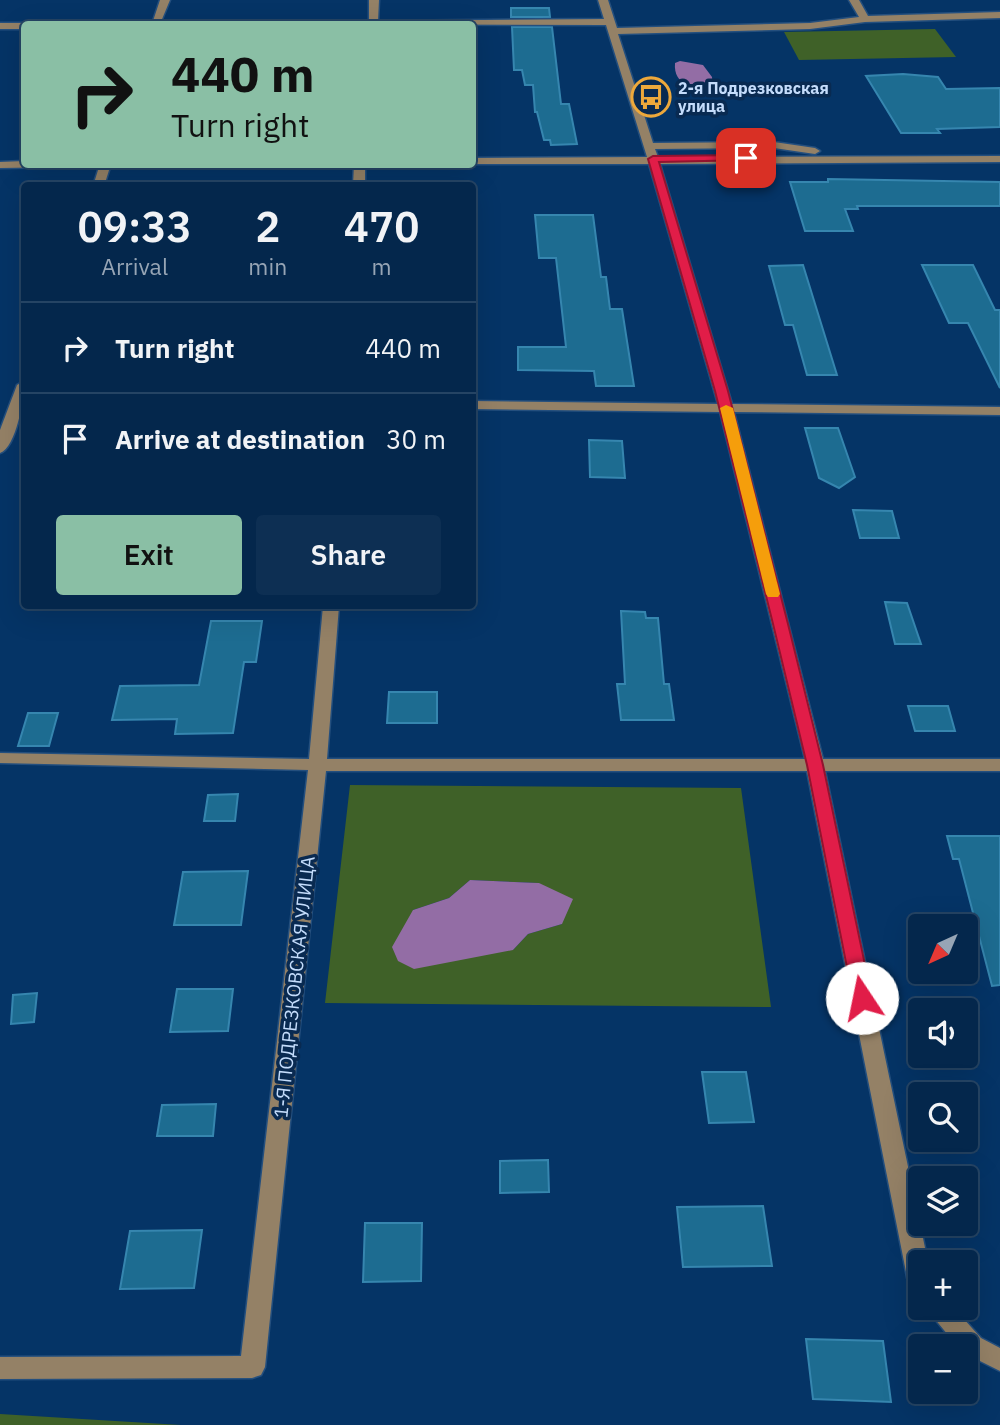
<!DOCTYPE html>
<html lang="en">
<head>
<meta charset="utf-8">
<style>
	:root { --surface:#04274c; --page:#0d2f53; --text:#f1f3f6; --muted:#97a5b5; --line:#254464; --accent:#8abfa5 }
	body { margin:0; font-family:"IBM Plex Sans",sans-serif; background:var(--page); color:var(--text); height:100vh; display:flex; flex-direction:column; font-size:26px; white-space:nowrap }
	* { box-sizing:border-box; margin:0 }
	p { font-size:23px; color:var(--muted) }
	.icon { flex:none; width:38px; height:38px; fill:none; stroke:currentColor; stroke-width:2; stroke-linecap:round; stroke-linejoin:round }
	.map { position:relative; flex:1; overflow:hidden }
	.details { position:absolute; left:21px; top:182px; width:455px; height:427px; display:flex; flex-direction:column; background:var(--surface); border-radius:7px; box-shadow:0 7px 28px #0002,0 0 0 2px var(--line) }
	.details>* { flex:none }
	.banner { position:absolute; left:21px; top:21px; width:455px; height:147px; border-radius:7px; box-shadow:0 7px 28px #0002,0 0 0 2px var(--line); background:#8abfa5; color:#111; overflow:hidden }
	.needle { width:46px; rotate:224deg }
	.fabs { position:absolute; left:908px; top:914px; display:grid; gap:14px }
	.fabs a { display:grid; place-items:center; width:70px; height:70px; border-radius:7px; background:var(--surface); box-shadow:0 7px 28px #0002,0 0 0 2px var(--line); font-size:35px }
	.pin { position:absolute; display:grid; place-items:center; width:60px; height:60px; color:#fff; margin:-30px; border-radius:14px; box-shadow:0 4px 10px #0006 }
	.me { position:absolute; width:77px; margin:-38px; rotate:349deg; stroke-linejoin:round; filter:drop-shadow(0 0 5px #0008) }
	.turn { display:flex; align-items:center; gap:24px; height:147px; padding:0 35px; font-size:32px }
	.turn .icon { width:91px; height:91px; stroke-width:2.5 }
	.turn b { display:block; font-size:49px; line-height:60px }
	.eta { display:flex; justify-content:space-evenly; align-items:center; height:119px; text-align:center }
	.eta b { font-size:42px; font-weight:600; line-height:49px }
	.primary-button { display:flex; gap:14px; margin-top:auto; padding:14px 35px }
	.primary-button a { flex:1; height:80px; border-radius:7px; background:var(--accent); color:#111; font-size:28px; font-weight:600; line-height:80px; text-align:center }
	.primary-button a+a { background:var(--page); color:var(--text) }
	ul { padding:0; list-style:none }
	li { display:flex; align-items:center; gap:21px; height:91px; padding:0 35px; border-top:2px solid var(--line) }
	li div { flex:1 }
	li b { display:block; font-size:26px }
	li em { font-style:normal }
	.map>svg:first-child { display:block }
	.green { fill:#3f6128; fill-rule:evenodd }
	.water { fill:#936da5 }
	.building { fill:#1d6c91; stroke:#3686af; stroke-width:2 }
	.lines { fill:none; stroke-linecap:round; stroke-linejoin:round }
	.minor-casing { stroke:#244f7e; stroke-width:3 }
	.minor { fill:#948166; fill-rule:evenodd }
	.route { fill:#e11d48; stroke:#92132f; stroke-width:2 }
	.slow { fill:#f59e0b }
	.labels { text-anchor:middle; stroke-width:7; stroke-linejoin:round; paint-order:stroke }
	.far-poi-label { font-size:16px; font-weight:bold; fill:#c4dcfb; stroke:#092a51; text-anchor:start }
	.street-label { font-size:19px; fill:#c4dcfb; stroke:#092a51 }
</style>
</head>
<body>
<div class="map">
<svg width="1000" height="1425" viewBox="0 0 1000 1425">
	<rect width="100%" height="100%" fill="#053466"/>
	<g class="green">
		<polygon points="935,29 956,57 799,60 784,32"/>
		<path d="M350 785 741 788 771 1007 325 1003ZM470 880 539 883 562 924 528 934 513 950 413 910 449 898Z"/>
		<polygon points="0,1414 181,1425 0,1425"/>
	</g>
	<g class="water">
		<path d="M680 61 703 65 712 77 713 89C695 89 673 86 675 63Z"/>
		<polygon points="470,880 539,883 573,899 562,924 528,934 513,950 414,969 398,961 392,947 413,910 449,898"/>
	</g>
	<g class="building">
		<polygon points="511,8 549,8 550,17 511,17"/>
		<polygon points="512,27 552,27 561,104 569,104 577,144 551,145 550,140 544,140 537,112 535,112 533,85 525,85 522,70 514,70"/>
		<polygon points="903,74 938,77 946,89 1000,88 1000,127 937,129 940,133 901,133 866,76"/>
		<polygon points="828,179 1000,182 1000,206 857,206 858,209 845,209 853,231 805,231 790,182 828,182"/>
		<polygon points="535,215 593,215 601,277 606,277 610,309 622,309 634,386 596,386 594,371 518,370 518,347 566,347 556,258 539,258"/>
		<polygon points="803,265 837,375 807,375 793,325 785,325 769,266"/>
		<polygon points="922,265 973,265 995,310 1000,310 1000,388 968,323 949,323"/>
		<polygon points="805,428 838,428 855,477 839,488 819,478"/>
		<polygon points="589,440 622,441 625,478 590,477"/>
		<polygon points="853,510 892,511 899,538 860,538"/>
		<polygon points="885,602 907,603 921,644 895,644"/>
		<polygon points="621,611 645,612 646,618 658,618 664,684 669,684 674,720 621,720 617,684 625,684"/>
		<polygon points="211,621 262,621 256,662 244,662 233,733 175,734 177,719 112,720 120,686 199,685"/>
		<polygon points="389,692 437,692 437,723 387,723"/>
		<polygon points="908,706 948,706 955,731 915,731"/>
		<polygon points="28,713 58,713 49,746 18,746"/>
		<polygon points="238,794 235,821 204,821 208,795"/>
		<polygon points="947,836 1000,836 1000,985 992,986 959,859 953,859"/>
		<polygon points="248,871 241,925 174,925 183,872"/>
		<polygon points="177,989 233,989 228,1031 170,1032"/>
		<polygon points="37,993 34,1022 11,1024 13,995"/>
		<polygon points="702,1072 746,1072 754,1122 709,1123"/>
		<polygon points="216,1104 213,1136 157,1136 162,1105"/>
		<polygon points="548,1160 549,1192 500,1193 500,1161"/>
		<polygon points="763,1206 772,1266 683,1267 677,1207"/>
		<polygon points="365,1223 422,1223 421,1281 363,1282"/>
		<polygon points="202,1230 194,1288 120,1289 130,1231"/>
		<polygon points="806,1339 883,1341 891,1402 813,1399"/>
	</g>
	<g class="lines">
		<g class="minor-casing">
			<g id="minor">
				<polygon points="160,0 170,0 160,24 152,24"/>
				<polygon points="369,0 379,0 378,21 604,19 598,0 608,0 617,28 810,23 859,17 849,0 859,0 868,16 1000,12 1000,18 865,22 810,29 618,34 653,143 774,142 815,148 820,151 815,154 774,148 655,149 658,157 1000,156 1000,162 660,164 732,404 1000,407 1000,415 734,412 823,759 1000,759 1000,771 825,771 928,1262 920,1262 920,1292 911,1289 908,1282 807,771 326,771 265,1367 261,1375 252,1378 0,1379 0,1357 241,1356 308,770 0,763 0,753 309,759 323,606 339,606 327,759 805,759 720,412 472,409 472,401 718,404 649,164 472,164 472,158 647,157 606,25 279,24 284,21 369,21"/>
				<polygon points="0,23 24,23 28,24 24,24 24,29 0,29"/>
				<polygon points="24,161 24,164 70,164 65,167 0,168 0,162"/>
				<polygon points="100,164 111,164 104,186 93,186"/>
				<polygon points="354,164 365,164 365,186 353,186"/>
				<path d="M24 381C25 396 16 448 0 453V430L17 385Z"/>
				<polygon points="925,1307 953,1307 981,1338 1000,1348 1000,1371 966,1354 966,1346 957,1346"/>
			</g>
		</g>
		<use href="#minor" class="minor"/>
	</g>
	<polygon class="route" points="746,155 750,156 750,160 659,162 728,391 788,624 823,765 872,998 869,1003 855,1003 853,998 807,765 773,624 715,391 648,159 653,156"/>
	<polygon class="slow" points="726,405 733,408 780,594 778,597 768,597 766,594 720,408"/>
	<defs>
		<g id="bus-ring" transform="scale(2.0125)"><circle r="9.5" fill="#092a51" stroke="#eda83b" stroke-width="1.5"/><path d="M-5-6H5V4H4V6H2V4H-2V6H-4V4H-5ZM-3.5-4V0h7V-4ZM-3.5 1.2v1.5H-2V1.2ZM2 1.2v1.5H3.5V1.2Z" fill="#eda83b"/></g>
	</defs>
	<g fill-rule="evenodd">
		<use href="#bus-ring" x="651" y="97"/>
	</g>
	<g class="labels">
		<g class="far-poi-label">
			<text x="678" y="94">2-я Подрезковская<tspan x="678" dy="18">улица</tspan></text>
		</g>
		<g class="street-label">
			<text transform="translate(294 987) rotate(-84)" y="7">1-Я ПОДРЕЗКОВСКАЯ УЛИЦА</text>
		</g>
	</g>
</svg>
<div class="fabs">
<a><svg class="needle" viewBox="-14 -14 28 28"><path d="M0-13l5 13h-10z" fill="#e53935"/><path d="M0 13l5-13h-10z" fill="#97a5b5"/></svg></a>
<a><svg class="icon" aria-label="sound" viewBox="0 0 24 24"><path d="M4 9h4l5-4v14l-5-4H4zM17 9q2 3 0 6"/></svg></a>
<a><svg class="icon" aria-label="search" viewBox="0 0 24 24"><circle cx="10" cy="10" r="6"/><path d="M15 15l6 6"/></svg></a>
<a><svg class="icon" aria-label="layers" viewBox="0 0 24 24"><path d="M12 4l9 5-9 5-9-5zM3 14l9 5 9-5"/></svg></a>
<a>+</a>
<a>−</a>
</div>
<div class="pin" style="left:746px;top:158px;background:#d93025"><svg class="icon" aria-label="arrive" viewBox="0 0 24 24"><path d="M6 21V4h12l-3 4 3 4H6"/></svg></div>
<svg class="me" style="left:862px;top:998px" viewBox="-20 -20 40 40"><circle r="19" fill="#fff"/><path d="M0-13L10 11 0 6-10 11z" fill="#e11d48"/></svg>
<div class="banner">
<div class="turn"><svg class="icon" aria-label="right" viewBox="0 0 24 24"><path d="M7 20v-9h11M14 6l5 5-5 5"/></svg><div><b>440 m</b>Turn right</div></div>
</div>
<section class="details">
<div class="eta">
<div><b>09:33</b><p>Arrival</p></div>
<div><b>2</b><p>min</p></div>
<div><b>470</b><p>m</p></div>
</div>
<ul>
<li><svg class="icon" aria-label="right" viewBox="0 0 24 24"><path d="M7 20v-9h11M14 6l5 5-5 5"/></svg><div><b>Turn right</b></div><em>440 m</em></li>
<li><svg class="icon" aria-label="arrive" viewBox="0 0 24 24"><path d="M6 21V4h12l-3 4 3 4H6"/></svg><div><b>Arrive at destination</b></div><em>30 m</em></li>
</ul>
<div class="primary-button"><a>Exit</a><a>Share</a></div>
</section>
</div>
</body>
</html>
